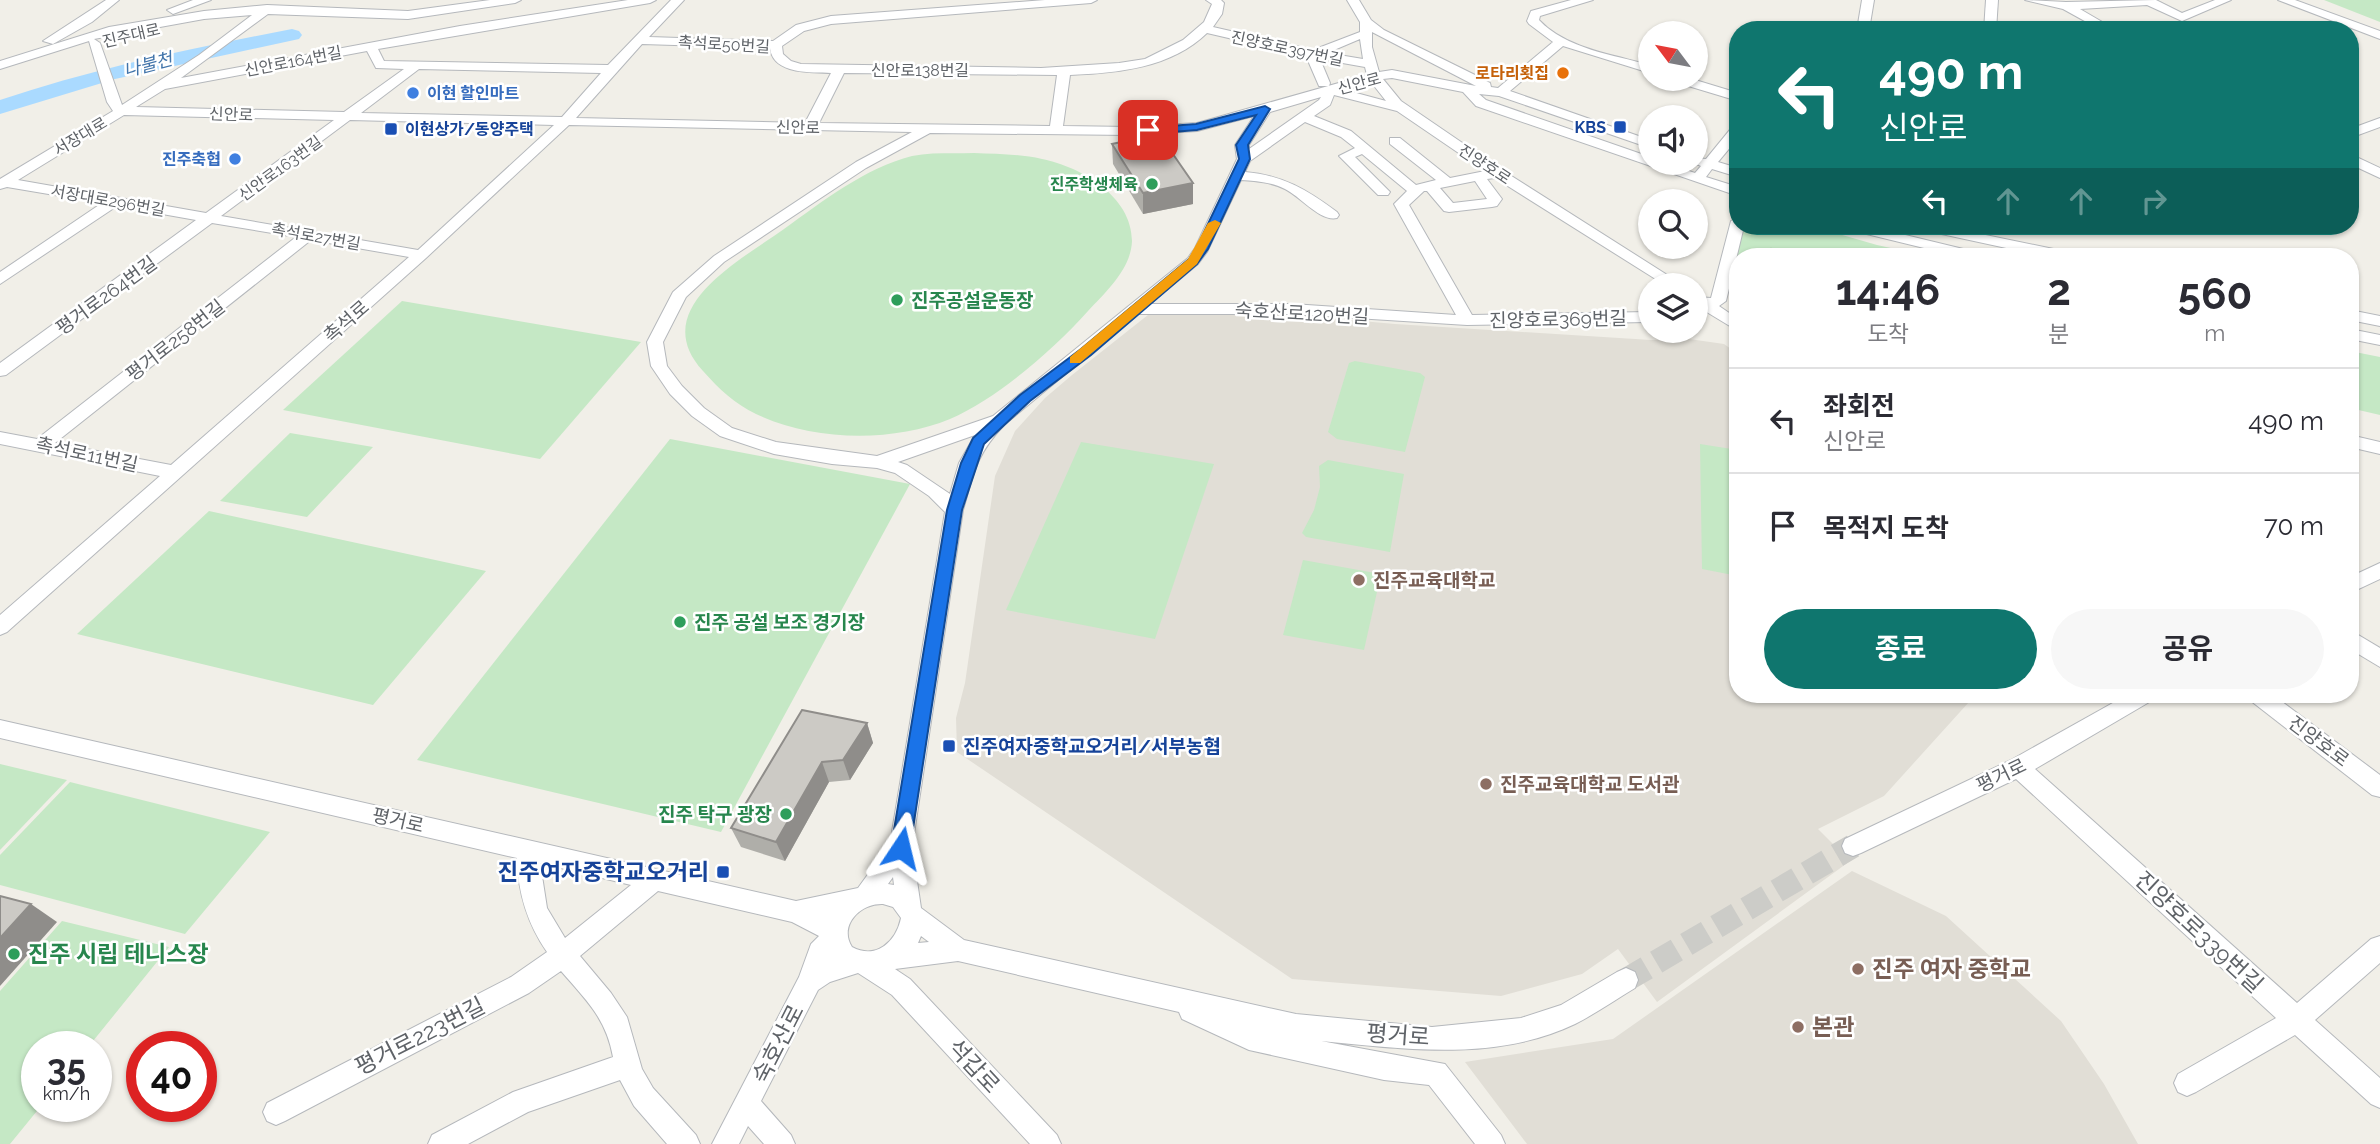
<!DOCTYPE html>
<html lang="ko">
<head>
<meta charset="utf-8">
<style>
	:root { --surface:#fff; --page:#f7f7f7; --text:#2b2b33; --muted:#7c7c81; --line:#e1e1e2; --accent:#0f766e }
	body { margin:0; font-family:Raleway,"Noto Sans KR",sans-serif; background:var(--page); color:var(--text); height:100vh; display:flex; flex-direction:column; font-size:26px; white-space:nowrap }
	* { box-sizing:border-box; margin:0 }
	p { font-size:23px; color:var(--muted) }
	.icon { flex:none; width:38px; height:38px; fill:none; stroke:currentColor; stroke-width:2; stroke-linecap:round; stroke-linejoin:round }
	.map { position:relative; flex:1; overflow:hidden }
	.details { position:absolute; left:1729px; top:248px; width:630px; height:455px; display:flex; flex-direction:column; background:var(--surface); border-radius:28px; box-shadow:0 2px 5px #0004 }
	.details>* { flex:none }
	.top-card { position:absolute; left:1729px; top:21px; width:630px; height:214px; border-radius:28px; box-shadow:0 2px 5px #0004; background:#0f766e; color:#fff; overflow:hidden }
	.needle { width:46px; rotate:302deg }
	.controls { position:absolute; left:1638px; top:21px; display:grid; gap:14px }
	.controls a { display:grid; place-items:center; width:70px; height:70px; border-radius:50%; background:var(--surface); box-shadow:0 2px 5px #0004; font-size:35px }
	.speed { position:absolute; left:21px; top:1031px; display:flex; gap:14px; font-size:35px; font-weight:700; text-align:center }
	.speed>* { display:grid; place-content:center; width:91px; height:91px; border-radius:50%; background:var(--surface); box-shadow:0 2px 5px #0004; line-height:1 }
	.speed small { font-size:18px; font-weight:400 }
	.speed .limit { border:10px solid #d22; background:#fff; color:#111 }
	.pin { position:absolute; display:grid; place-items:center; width:60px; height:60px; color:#fff; margin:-30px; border-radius:14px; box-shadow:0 4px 10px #0006 }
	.me { position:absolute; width:77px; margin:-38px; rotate:10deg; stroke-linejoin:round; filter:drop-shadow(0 0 5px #0008) }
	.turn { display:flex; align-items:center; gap:24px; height:147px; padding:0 35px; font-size:32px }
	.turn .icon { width:91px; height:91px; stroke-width:2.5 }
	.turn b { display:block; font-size:49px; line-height:60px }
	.lanes { display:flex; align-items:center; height:66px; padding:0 35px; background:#0003; justify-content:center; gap:35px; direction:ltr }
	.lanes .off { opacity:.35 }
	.eta { display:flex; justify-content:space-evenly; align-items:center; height:119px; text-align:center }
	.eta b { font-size:42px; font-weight:700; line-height:49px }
	.cta { display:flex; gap:14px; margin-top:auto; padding:14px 35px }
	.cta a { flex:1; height:80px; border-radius:42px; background:var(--accent); color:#fff; font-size:28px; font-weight:700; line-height:80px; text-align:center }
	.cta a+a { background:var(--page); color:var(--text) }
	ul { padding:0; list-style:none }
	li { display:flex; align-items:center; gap:21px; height:105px; padding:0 35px; border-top:2px solid var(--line) }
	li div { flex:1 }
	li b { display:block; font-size:26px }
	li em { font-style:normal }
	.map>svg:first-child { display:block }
	.education { fill:#e1ded6 }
	.green { fill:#c5e8c5 }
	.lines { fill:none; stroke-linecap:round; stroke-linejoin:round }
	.river { fill:#aadaff; fill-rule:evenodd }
	.minor-tunnel { stroke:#ccccc8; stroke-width:24; stroke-dasharray:24 11; stroke-linecap:butt }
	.minor-casing { stroke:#b5b8bc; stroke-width:2 }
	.minor { fill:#fff; fill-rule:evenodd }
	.wall { fill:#afaea9 }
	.shaded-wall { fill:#8f8d8a }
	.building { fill:#cccac5; stroke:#8f8d8a; stroke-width:2 }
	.route { fill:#1a73e8; stroke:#114b97; stroke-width:2 }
	.slow { fill:#f59e0b }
	.food-dot { fill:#e8710a; stroke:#fff; stroke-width:2.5 }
	.shop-dot { fill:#3f7fe0; stroke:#fff; stroke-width:2.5 }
	.transit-dot { fill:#1a4fb4; stroke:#fff; stroke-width:2.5 }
	.leisure-dot { fill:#2e9e5b; stroke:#fff; stroke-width:2.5 }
	.education-dot { fill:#8d6e63; stroke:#fff; stroke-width:2.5 }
	.labels { text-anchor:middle; stroke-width:5; stroke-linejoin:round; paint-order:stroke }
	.far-street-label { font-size:16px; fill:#5f6368; stroke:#fff }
	.far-food-label { font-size:16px; font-weight:bold; fill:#c56008; stroke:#fff; text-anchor:end }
	.far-shop-label { font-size:16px; font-weight:bold; fill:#366cbe; stroke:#fff; text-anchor:start }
	.far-transit-label { font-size:16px; font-weight:bold; fill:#164399; stroke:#fff; text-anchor:end }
	.far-leisure-label { font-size:16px; font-weight:bold; fill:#27864d; stroke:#fff; text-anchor:end }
	.far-water-label { font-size:18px; font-style:italic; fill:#4174aa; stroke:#fff }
	.street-label { font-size:19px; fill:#5f6368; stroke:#fff }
	.leisure-label { font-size:19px; font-weight:bold; fill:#27864d; stroke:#fff; text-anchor:start }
	.education-label { font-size:19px; font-weight:bold; fill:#785e54; stroke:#fff; text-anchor:start }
	.transit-label { font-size:19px; font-weight:bold; fill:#164399; stroke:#fff; text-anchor:start }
	.near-transit-label { font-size:23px; font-weight:bold; fill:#164399; stroke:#fff; text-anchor:end }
	.near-street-label { font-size:23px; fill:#5f6368; stroke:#fff }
	.near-leisure-label { font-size:23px; font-weight:bold; fill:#27864d; stroke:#fff; text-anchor:start }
	.near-education-label { font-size:23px; font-weight:bold; fill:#785e54; stroke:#fff; text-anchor:start }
</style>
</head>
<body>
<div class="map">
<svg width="2380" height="1144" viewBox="0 0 2380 1144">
	<rect width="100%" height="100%" fill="#f1efe8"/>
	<g class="education">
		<polygon points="1153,311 1282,314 1395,324 1651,340 1689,339 1724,344 1738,354 1738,695 1971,695 1969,702 1884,796 1818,829 1850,861 1657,1002 1618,949 1582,974 1501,996 1292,979 957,752 956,718 965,683 995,476 1015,431 1045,398 1072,375"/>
		<polygon points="1852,871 1946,916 2061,1021 2104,1084 2138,1144 1527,1144 1465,1062 1613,1039"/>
	</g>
	<g class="green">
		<polygon points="2324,0 2380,0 2380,22"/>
		<path d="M974 153C997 154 1020 154 1042 159 1081 167 1132 196 1132 241 1131 269 1106 292 1088 311 1053 350 998 398 950 419 892 443 812 441 756 414 735 404 719 389 703 371 646 309 741 260 784 229 823 201 865 168 912 156 932 152 954 154 974 153Z"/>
		<polygon points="1742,226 1811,226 1877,245 1932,257 1738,259 1733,258"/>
		<polygon points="402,301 641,342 540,459 283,410"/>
		<polygon points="2350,351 2380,357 2380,415 2350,408"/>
		<polygon points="1355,361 1420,373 1425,377 1405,452 1337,439 1328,432 1349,363"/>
		<polygon points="290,433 373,447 307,517 220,501"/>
		<polygon points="670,439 910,484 721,832 417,760"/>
		<polygon points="1081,442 1214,464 1155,639 1006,610"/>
		<polygon points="1700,444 1738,450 1738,576 1702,569"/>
		<polygon points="1328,460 1404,474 1390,552 1306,537 1302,533 1314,510 1320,487 1319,466"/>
		<polygon points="209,511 486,571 373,705 77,634"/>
		<polygon points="1303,560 1381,574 1364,650 1283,635"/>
		<polygon points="0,764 67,780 0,850"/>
		<polygon points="70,782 270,832 185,934 0,885 0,855"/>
		<polygon points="62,921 169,947 89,1046 37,1046 37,1106 41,1106 10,1144 0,1144 0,991"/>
	</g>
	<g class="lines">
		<path class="river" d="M292 29 299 31 302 35 299 39 115 79 0 114V100C95 68 193 48 292 29Z"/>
		<polyline class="minor-tunnel" points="1626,980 1853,846"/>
		<g class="minor-casing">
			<g id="minor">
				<polygon points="106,0 119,0 92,22 53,44 43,41"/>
				<polygon points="193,0 211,0 173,14 167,10"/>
				<path d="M490 0H521L515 3 408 19 268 14 181 78 460 26 628 0H656L650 3 378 49 384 61 608 65 671 0H684L649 37 773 41 796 25 831 16 1045 0H1097L1091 3 831 24 804 31 782 46 783 54 791 61 801 64 1041 68 1119 63 1145 59 1183 40 1204 22 1212 4 1206 0H1221L1224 3 1222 14 1213 27 1313 50 1360 32V22L1347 0H1359L1371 20 1384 30 1475 75 1490 83 1491 87 1498 88 1553 42 1529 24 1527 21 1531 11 1571 0H1593L1540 16 1539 20C1566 49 1614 55 1650 65V73L1563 46 1510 91 1650 140V148L1499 96 1479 94 1486 100 1650 157V163H1665L1695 173 1701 166 1694 163 1696 158 1706 159 1733 126 1738 125V138L1718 162 1738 168V177L1712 169 1706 177 1738 187V196L1476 106 1463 92 1392 78 1383 79 1401 101 1502 170 1683 285H1665L1495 178 1487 179 1502 199 1497 206 1492 207 1449 212 1444 211 1427 191H1424L1409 205 1472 315 1650 312V322L1467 325 1292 314H1138L1004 425C976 455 974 472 963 510L912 847 921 908 964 940 1296 1014 1432 1027 1521 1018 1561 1005 1617 972 1626 968 1635 972 1638 980 1635 988C1615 1000 1595 1014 1575 1024 1496 1062 1405 1049 1321 1041L1445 1064 1501 1135 1505 1144H1475L1429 1085 1384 1080 1249 1050 1182 1019 1179 1012 958 961 895 969 910 979 1057 1135 1061 1144H1030L892 995 858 973 830 982 818 990 761 1101 791 1135 795 1144H764L748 1126 739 1144H712L799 977 811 944 819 936 792 922 658 891 580 956 611 993 627 1017 642 1069 653 1088 696 1135 700 1144H667L634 1106 620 1080 528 1112 468 1144H428L432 1135 513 1092 613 1057C606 1018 586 1000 561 971L529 993 285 1121 276 1125 267 1121 263 1112 267 1103 511 977 547 952C527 923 518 893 517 858L0 738V720L796 901 858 888 890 844 945 512 929 496 895 473 877 468 832 464 774 454 720 436 692 416 670 394 651 366 647 342 673 292 714 256 856 162 912 132 569 125 426 258 7 632 0 635V615L160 476 0 444V432L37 439 296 237 212 223 6 375 0 376V363L196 220 117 206 0 284V272L102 203 7 187 0 189V179L113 111 107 102 89 41 0 69V61L109 27 204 11 267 5 408 11ZM252 15 199 55 122 105 100 43 94 39 204 19ZM1372 32 1476 86 1392 70 1379 72 1372 47ZM1207 33 1306 56 1319 86H1329L1330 83 1320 59 1365 67 1367 75 1197 123 1130 127 1063 126 1070 75C1118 73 1171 68 1207 33ZM1360 39 1363 59 1327 53ZM642 44 770 48C773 75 812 72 831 73L805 123 576 118ZM367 51 376 68 404 69 344 112 136 107 165 89ZM419 69 601 73 562 117 361 113ZM844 73 1057 75 1050 126 819 123ZM1371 82 1386 101 1345 90ZM1334 95 1397 111 1485 171 1450 178 1400 138H1390V144L1436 180 1416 185 1351 131 1314 116 1330 105ZM1321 97 1319 100 1249 149V145L1270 112ZM124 115 334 120 206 213 18 180ZM1254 116 1235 145 1237 159 1195 248 1188 258 993 416 877 456 776 442 732 428 704 408 682 386 667 366 663 342 686 297 724 262 866 168 930 133 1130 135 1197 131ZM350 120 554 125 418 250 221 216ZM1305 122 1341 137 1355 148 1339 156 1378 195H1388L1390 192 1355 157 1362 154 1407 191 1394 204 1456 315 1292 304H1150L1198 264 1207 252 1241 180C1256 181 1271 182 1285 189 1300 196 1320 222 1337 218L1339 215 1337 212C1307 190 1283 175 1245 172L1250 161ZM1475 181 1487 199 1453 203 1440 188ZM311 240 409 257 171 465 55 443ZM975 435 959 463 950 494 907 465 898 462ZM540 863 631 885 565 938 547 908ZM893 877 894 885 888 884ZM883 904 893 907 901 918C896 942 876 960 852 947 838 925 861 903 883 904ZM921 936 929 942 918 943Z"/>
				<polygon points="1862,0 1874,0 1869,30 1857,30"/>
				<polygon points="1986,0 1998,0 1996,30 1984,30"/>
				<polygon points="2025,0 2066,2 2156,0 2182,13 2215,0 2231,0 2182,21 2147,5 2080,9 2116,30 2101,30 2063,9"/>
				<polygon points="2278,0 2295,0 2380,31 2380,39"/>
				<polygon points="1673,79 1692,79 1738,93 1738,101 1675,82"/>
				<polygon points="2380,118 2380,127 2350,138 2350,129"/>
				<polygon points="2350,154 2380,168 2380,178 2350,164"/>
				<polygon points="1738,217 1738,226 1744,226 1726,301 1719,306 1738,319 1738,331 1705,311 1696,314 1696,297 1711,298 1731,221"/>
				<polygon points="1844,226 1868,226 1984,254 1987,257 1961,257 1846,229"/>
				<polygon points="1916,226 1942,226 2068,252 2076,257 2048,257 1923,230"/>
				<polygon points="2350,310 2380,316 2380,326 2350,320"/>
				<polygon points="2350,329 2380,335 2380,345 2350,339"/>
				<polygon points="2350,435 2380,442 2380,454 2350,447"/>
				<polygon points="2380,563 2380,579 2350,593 2350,577"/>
				<polygon points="2350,630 2380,648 2380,667 2350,649"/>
				<polygon points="2127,695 2154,695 2151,701 2035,769 2297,1003 2371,939 2380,936 2380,963 2315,1020 2380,1078 2380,1108 2371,1104 2295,1035 2196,1092 2187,1096 2178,1092 2174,1083 2178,1074 2276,1018 2016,779 1861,853 1853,856 1845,853 1842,846 1845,839 2011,760"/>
				<polygon points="2248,695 2273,695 2380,775 2380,797 2372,795 2251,701"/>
			</g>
		</g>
		<use href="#minor" class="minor"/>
	</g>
	<g class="wall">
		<polygon points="1112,144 1193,183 1193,204 1143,214 1113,164"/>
		<polygon points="867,723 873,743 850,780 829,782 785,861 741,847 731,828"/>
	</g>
	<g class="shaded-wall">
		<polygon points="1193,183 1193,204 1143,214 1143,193"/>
		<polygon points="867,723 873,743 850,780 843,760"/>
		<polygon points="822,762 829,782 785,861 776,842"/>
		<polygon points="31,904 57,922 0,986 0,938"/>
	</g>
	<g class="building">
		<polygon points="1159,134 1193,183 1143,193 1112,144"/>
		<polygon points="1771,249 1786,257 1762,257 1762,254"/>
		<polygon points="802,710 867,723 843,760 822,762 776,842 731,828"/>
		<polygon points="0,896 31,904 0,938"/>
	</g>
	<polygon class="route" points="1265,106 1270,109 1248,145 1250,159 1208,249 1197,264 1091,355 1030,401 984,444 962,510 910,848 908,853 901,856 894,853 891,848 947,510 961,463 973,438 1020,395 1081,349 1189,259 1196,249 1239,159 1236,145 1256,115 1197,130 1148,134 1144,133 1144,128 1196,124"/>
	<polygon class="slow" points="1215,220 1221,223 1197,264 1080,363 1070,363 1070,357 1188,259 1208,223"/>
	<circle class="food-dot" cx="1563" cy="73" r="7"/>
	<g class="shop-dot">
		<circle cx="413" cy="93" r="7"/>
		<circle cx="235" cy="159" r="7"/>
	</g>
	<g class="transit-dot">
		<rect x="1613" y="120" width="14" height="14" rx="3.5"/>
		<rect x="384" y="122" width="14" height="14" rx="3.5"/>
		<rect x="942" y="739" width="14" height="14" rx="3.5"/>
		<rect x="716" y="865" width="14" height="14" rx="3.5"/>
	</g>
	<g class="leisure-dot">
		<circle cx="1152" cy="184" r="7"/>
		<circle cx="897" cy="300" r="7"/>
		<circle cx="680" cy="622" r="7"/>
		<circle cx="786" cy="814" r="7"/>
		<circle cx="14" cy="954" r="7"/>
	</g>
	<g class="education-dot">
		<circle cx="1359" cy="580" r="7"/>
		<circle cx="1486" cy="784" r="7"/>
		<circle cx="1858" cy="969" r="7"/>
		<circle cx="1798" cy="1027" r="7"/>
	</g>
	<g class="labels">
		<g class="far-street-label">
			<text transform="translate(131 35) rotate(-13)" y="6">진주대로</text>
			<text transform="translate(724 44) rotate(3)" y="6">촉석로50번길</text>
			<text transform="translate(1287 48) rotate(12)" y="6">진양호로397번길</text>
			<text transform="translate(293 61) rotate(-11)" y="6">신안로164번길</text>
			<text x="920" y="76">신안로138번길</text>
			<text transform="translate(1359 83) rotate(-15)" y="6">신안로</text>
			<text transform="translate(231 114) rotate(2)" y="6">신안로</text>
			<text transform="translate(798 127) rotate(1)" y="6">신안로</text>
			<text transform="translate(80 136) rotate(-31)" y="6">서장대로</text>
			<text transform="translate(1485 164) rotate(33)" y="6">진양호로</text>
			<text transform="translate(280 168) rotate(-36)" y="6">신안로163번길</text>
			<text transform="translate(108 200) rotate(10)" y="6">서장대로296번길</text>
			<text transform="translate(316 236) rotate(10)" y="6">촉석로27번길</text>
		</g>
		<g class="far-food-label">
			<text x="1549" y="79">로타리횟집</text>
		</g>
		<g class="far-shop-label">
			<text x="427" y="99">이현 할인마트</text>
			<text x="221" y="165" text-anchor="end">진주축협</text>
		</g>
		<g class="far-transit-label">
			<text x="1606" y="133">KBS</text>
			<text x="405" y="135" text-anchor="start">이현상가/동양주택</text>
		</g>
		<g class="far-leisure-label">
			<text x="1138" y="190">진주학생체육</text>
		</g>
		<g class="far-water-label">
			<text transform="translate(148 65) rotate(-15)" y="6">나불천</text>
		</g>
		<g class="street-label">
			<text transform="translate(106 295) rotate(-36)" y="7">평거로264번길</text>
			<text transform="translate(1302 313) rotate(3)" y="7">숙호산로120번길</text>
			<text transform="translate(1558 319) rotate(-1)" y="7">진양호로369번길</text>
			<text transform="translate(346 321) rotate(-41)" y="7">촉석로</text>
			<text transform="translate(175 340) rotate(-38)" y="7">평거로258번길</text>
			<text transform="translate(87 454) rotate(12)" y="7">촉석로11번길</text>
			<text transform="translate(2319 741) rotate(37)" y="7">진양호로</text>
			<text transform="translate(2001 775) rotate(-26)" y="7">평거로</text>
			<text transform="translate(398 820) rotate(13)" y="7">평거로</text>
		</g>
		<g class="leisure-label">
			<text x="911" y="307">진주공설운동장</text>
			<text x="694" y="629">진주 공설 보조 경기장</text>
			<text x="772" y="821" text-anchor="end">진주 탁구 광장</text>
		</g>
		<g class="education-label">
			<text x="1373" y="587">진주교육대학교</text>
			<text x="1500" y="791">진주교육대학교 도서관</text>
		</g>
		<g class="transit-label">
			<text x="963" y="753">진주여자중학교오거리/서부농협</text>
		</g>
		<g class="near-transit-label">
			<text x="709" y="880">진주여자중학교오거리</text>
		</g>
		<g class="near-street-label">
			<text transform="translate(2199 932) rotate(43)" y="8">진양호로339번길</text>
			<text transform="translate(1398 1035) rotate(4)" y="8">평거로</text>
			<text transform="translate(420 1036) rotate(-27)" y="8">평거로223번길</text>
			<text transform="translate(778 1044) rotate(-63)" y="8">숙호산로</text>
			<text transform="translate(974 1066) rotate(47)" y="8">석갑로</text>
		</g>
		<g class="near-leisure-label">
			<text x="28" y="962">진주 시립 테니스장</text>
		</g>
		<g class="near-education-label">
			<text x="1872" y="977">진주 여자 중학교</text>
			<text x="1812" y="1035">본관</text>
		</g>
	</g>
</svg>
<div class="controls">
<a><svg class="needle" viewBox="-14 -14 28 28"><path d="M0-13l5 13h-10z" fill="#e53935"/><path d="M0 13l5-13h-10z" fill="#7c7c81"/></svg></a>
<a><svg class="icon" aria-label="sound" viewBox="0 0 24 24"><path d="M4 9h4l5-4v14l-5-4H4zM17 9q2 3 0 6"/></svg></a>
<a><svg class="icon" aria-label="search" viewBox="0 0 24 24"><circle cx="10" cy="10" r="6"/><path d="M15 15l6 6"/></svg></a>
<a><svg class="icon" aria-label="layers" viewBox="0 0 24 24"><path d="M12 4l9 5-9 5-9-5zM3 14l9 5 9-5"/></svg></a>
</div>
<div class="speed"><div>35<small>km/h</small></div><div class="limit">40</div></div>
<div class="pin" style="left:1148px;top:130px;background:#d93025"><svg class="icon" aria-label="arrive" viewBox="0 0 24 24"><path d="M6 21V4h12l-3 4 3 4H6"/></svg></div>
<svg class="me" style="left:901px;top:848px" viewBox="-20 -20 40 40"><path d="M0-17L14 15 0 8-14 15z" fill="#1a73e8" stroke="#fff" stroke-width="4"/></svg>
<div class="top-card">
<div class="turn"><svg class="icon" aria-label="left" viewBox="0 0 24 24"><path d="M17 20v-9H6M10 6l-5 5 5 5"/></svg><div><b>490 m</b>신안로</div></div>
<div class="lanes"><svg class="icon" aria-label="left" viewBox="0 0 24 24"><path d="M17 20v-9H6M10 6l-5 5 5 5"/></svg><svg class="icon off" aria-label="ahead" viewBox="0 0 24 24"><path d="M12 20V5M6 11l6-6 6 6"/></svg><svg class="icon off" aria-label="ahead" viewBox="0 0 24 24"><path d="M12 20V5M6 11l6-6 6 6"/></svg><svg class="icon off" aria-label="right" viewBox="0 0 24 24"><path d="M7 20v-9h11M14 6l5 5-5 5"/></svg></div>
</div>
<section class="details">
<div class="eta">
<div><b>14:46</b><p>도착</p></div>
<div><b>2</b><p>분</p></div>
<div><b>560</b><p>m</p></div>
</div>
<ul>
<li><svg class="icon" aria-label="left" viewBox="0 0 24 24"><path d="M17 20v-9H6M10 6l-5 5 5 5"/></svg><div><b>좌회전</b><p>신안로</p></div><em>490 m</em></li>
<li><svg class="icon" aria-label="arrive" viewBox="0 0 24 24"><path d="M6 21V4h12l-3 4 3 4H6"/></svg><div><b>목적지 도착</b></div><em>70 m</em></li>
</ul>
<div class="cta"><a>종료</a><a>공유</a></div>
</section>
</div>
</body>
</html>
